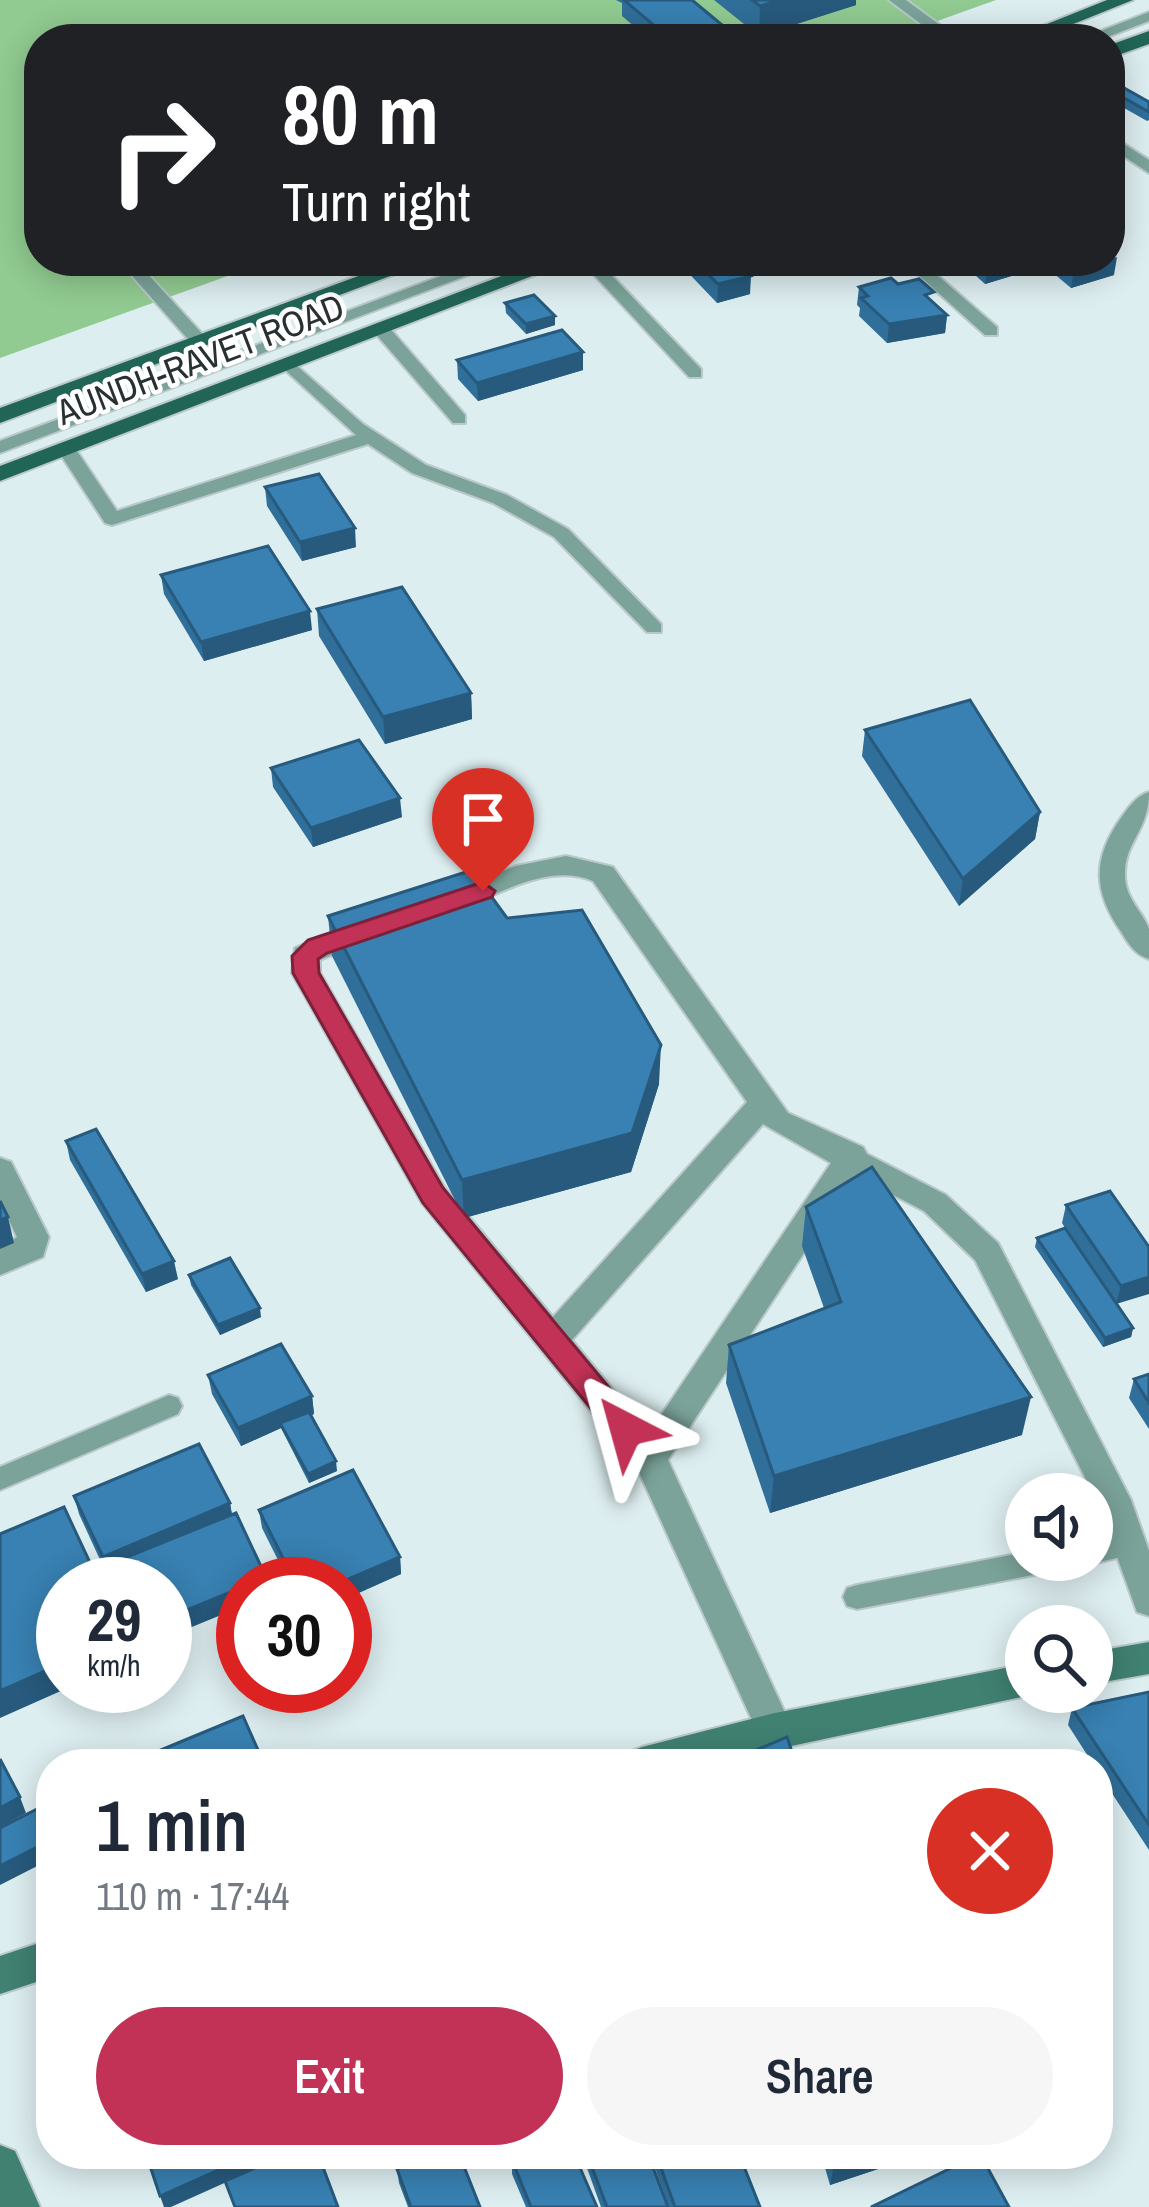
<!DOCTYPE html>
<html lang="en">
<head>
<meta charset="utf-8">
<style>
	:root { --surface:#fff; --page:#f6f6f7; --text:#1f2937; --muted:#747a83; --accent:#c23257 }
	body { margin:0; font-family:"Archivo Narrow",sans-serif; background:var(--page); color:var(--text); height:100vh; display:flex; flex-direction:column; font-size:45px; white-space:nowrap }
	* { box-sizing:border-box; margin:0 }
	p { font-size:39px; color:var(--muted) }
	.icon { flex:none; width:66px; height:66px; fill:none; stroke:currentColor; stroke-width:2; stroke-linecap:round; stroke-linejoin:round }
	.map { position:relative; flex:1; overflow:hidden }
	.panel { position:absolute; left:36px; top:1749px; width:1077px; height:420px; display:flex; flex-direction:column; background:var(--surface); border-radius:48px; box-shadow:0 6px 30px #0003 }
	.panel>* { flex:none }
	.guide { position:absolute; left:24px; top:24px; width:1101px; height:252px; border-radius:48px; box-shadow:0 6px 30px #0003; background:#202124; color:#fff; overflow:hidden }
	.buttons { position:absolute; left:1005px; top:1473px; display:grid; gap:24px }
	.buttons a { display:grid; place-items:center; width:108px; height:108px; border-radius:50%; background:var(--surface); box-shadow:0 6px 30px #0003; font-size:60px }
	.speed { position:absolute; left:36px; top:1557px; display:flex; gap:24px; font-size:60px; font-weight:700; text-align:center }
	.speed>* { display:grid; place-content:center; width:156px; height:156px; border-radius:50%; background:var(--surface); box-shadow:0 6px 30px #0003; line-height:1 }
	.speed small { font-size:30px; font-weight:400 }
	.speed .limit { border:18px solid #d22; background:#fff; color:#111 }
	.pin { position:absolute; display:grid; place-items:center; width:102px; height:102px; color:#fff; margin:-123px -51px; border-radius:50% 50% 50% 0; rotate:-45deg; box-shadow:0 0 12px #0007 }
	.pin .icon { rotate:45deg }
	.me { position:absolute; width:132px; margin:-66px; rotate:321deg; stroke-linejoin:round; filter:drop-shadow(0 0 9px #0008) }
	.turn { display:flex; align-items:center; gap:42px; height:252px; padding:0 60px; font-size:54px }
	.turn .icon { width:156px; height:156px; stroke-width:2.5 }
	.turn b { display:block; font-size:84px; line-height:102px }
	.round { display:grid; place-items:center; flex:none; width:126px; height:126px; border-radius:63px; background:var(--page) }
	.summary { display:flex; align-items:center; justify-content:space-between; height:204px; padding:0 60px }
	h1 { font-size:72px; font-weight:600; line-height:90px }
	.cta { display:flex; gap:24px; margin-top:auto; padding:24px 60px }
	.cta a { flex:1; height:138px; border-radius:72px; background:var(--accent); color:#fff; font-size:48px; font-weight:600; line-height:138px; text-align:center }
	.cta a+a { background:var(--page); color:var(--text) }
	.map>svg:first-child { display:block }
	.green { fill:#91cb91 }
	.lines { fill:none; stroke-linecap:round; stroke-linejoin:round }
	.lane-casing { stroke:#b9c8ca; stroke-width:4 }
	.street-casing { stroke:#b9c8ca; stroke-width:4 }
	.secondary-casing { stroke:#b9c8ca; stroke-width:4 }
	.primary-casing { stroke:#b9c8ca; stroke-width:4 }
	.lane { fill:#7ba399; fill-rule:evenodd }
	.street { fill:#7ba399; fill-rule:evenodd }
	.secondary { fill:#408172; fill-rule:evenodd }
	.primary { fill:#216557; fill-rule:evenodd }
	.wall { fill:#306f99 }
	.shaded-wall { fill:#275a7d }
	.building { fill:#3881b2; stroke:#275a7d; stroke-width:3 }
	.route { fill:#c23257; stroke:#7e2039; stroke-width:3 }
	.labels { text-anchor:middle; stroke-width:9; stroke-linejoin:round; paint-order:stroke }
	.far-street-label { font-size:36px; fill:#293031; stroke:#fff }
</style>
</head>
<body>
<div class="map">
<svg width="1149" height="2207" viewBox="0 0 1149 2207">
	<rect width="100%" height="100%" fill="#ddeef0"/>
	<polygon class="green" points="0,0 996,0 887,39 39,39 39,261 269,261 0,358"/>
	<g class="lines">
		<g class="lane-casing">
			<g id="lane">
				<polygon points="889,0 906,0 959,39 941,39"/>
				<polygon points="1149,12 1149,21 1102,39 1080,39"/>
				<polygon points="1110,135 1149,160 1149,173 1110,147"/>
				<polygon points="119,261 136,261 206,338 206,346 194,346"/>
				<polygon points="481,261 505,261 0,453 0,441"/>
				<polygon points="581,261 598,261 701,369 701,377 689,377"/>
				<polygon points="903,261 921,261 997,327 997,335 985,335"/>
				<polygon points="381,324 387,325 465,415 465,423 453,423 375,333 372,329"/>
				<polygon points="289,359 363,424 426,465 507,495 568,529 661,624 661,632 647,632 554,537 493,503 412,473 368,444 112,525 105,523 57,449 66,443 73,445 117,511 356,435 283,368 283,360"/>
				<polygon points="169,1395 178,1398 182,1406 178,1414 0,1490 0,1467"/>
				<polygon points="1131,1532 1141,1536 1145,1544 1141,1552 1092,1564 1082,1560 1092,1560 1092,1540"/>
				<polygon points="1026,1552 1026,1560 1063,1560 1059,1568 1049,1572 857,1609 847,1606 843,1597 847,1588 857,1585"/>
			</g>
		</g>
		<g class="street-casing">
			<g id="street">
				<path d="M1149 792C1149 831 1124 842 1125 875 1125 899 1142 910 1149 929 1149 937 1149 951 1149 959 1136 955 1129 945 1122 933 1093 892 1092 859 1121 818 1129 807 1136 796 1149 792Z"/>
				<path d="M566 856 613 867 788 1113 863 1147 867 1154 946 1195 998 1243 1131 1500 1149 1551V1616L1137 1612 1097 1501 975 1260 924 1211 855 1175 668 1460 793 1730 788 1742 775 1747 762 1742 637 1468 422 1203 292 973 295 948 358 922H378L382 929 378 936 320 960V973L444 1187 553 1317 747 1102 593 881C544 861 494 899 448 913L434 903 438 896 516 866ZM763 1124 831 1163 649 1433 572 1340Z"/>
				<polygon points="0,1158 11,1162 49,1237 43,1257 0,1275 0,1249 17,1237 0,1201"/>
			</g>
		</g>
		<g class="secondary-casing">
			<g id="secondary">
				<polygon points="1149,1642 1149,1674 1092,1684 1092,1652"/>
				<polygon points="1026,1664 1026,1692 1037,1692 1026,1696 707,1764 624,1764 629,1752 642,1747 775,1713"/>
				<polygon points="51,1939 51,1977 0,1994 0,1956"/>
				<polygon points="0,2145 15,2151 40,2207 0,2207"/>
			</g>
		</g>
		<g class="primary-casing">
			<g id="primary">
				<polygon points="1107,0 1133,0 1036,39 1010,39"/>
				<polygon points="1149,31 1149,44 1110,58 1110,45"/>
				<polygon points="399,261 430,261 0,423 0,408"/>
				<polygon points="541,261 571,261 0,481 0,466"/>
			</g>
		</g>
		<use href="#lane" class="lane"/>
		<use href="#street" class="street"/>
		<use href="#secondary" class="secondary"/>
		<use href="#primary" class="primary"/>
	</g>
	<g class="wall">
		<polygon points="616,0 692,0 739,39 649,39 622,16 622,3"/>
		<polygon points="714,0 856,0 856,5 759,36"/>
		<polygon points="1110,80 1149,102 1149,120 1147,121 1110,100"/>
		<polygon points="677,261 737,261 750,294 717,303"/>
		<polygon points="966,261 1036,261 1035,269 985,284 965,266"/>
		<polygon points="1039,261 1110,261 1114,275 1071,288"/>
		<polygon points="898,284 932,301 947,315 945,333 887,343 859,316 860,308 857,305 859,287"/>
		<polygon points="505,303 555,325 526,334 506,313"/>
		<polygon points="583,352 583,370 478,401 458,379 457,360"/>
		<polygon points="265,487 356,547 302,561 267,506"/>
		<polygon points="161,575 312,630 204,661 164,594"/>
		<polygon points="317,609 471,693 472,719 385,744 319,636"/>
		<polygon points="865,730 1040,812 1035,839 959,906 862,756"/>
		<polygon points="271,768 402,817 313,847 273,787"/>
		<polygon points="328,916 507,918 659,1084 631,1172 464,1218 332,956"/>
		<polygon points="66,1141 178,1279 146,1292 70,1160"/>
		<polygon points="1066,1205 1149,1247 1117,1304 1133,1328 1131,1337 1103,1347 1035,1247 1037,1238 1069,1234 1062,1223"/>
		<polygon points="806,1207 1022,1435 770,1513 726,1383 729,1345 824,1308 802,1246"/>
		<polygon points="189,1275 261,1317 220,1335 191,1285"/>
		<polygon points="1149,1374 1149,1429 1129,1398 1134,1379"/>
		<polygon points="208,1375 312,1396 314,1414 311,1415 337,1471 309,1483 281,1428 241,1446 212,1394"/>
		<polygon points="74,1496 230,1503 232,1515 266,1577 268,1584 117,1584 114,1572 107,1575 79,1514"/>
		<polygon points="259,1510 400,1557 401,1574 345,1599 345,1584 290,1584 262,1528"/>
		<polygon points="1149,1692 1149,1850 1098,1772 1098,1764 1093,1764 1068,1725 1072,1708"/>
		<polygon points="582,2154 648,2154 668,2207 601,2207"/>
		<polygon points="650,2154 739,2154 760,2207 669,2207"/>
		<polygon points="821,2154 917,2154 917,2156 830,2185"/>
		<polygon points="512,2160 597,2207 526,2207 512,2174"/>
		<polygon points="397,2169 480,2207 408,2207 399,2183"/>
	</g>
	<g class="shaded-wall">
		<polygon points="781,0 856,0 856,5 759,36 760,6"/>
		<polygon points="1117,257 1114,275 1071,288 1074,269 1103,261 1110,261 1110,259"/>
		<polygon points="1032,261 1036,261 1035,269 985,284 987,274"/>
		<polygon points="751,276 750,294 717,303 718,284"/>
		<polygon points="947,315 945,333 887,343 889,324"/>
		<polygon points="555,316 555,325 526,334 526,324"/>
		<polygon points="583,352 583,370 478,401 477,383"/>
		<polygon points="355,528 356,547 302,561 300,542"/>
		<polygon points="310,611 312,630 204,661 201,642"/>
		<polygon points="471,693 472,719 385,744 383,717"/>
		<polygon points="400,798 402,817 313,847 311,828"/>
		<polygon points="1040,812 1035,839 959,906 963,879"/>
		<polygon points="661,1045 659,1084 631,1172 464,1218 462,1180"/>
		<polygon points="8,1217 14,1243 0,1249 0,1220"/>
		<polygon points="174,1261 178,1279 146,1292 142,1274"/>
		<polygon points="1149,1277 1149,1294 1116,1304 1121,1286"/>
		<polygon points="260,1308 261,1317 220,1335 218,1325"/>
		<polygon points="1133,1328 1131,1337 1103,1347 1105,1338"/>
		<polygon points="312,1396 314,1414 283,1428 280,1423 281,1428 241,1446 238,1428"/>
		<polygon points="1031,1397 1022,1435 770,1513 774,1476"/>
		<polygon points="336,1461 337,1471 309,1483 308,1474"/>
		<polygon points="230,1503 233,1521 112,1563 114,1572 107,1575 103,1557"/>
		<polygon points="400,1557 401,1574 345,1599 345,1584 337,1584"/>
		<polygon points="243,1587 243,1606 165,1638 165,1619"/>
		<polygon points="63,1663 63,1686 72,1686 0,1718 0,1691"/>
		<polygon points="258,1750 261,1764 226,1764"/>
		<polygon points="20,1797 26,1813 0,1827 0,1808"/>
		<polygon points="51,1840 51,1859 0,1885 0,1866"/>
		<polygon points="254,2154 289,2154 171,2207 164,2207 160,2196"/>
		<polygon points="868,2154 917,2154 917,2156 830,2185 834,2165"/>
	</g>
	<g class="building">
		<polygon points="624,0 692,0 739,39 670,39"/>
		<polygon points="752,0 781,0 760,6"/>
		<polygon points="1110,80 1149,102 1149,112 1110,90"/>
		<polygon points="695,261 737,261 751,276 718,284"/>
		<polygon points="971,261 1032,261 987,274"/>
		<polygon points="1064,261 1103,261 1074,269"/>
		<polygon points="891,278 898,284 919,279 934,292 925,295 947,315 889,324 861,298 868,296 859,287"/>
		<polygon points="534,295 555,316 526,324 505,303"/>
		<polygon points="562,330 583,352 477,383 457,360"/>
		<polygon points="319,474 355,528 300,542 265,487"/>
		<polygon points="268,546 310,611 201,642 161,575"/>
		<polygon points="402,587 471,693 383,717 317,609"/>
		<polygon points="970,700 1040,812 963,879 865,730"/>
		<polygon points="359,740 400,798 311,828 271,768"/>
		<polygon points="472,870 507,918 582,910 661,1045 632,1133 462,1180 328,916"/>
		<polygon points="96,1129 174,1261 142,1274 66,1141"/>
		<polygon points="872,1167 1031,1397 774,1476 729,1345 841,1302 806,1207"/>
		<polygon points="1110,1191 1149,1247 1149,1277 1121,1286 1066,1205"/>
		<polygon points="0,1201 8,1217 0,1220"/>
		<polygon points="1065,1228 1133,1328 1105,1338 1037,1238"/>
		<polygon points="230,1258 260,1308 218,1325 189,1275"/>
		<polygon points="281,1344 312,1396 238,1428 208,1375"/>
		<polygon points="1149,1374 1149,1403 1134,1379"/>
		<polygon points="309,1412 336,1461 308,1474 280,1423"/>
		<polygon points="199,1444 230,1503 103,1557 74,1496"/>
		<polygon points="353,1470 400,1557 337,1584 296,1584 259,1510"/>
		<polygon points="64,1507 100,1584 63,1584 63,1663 0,1691 0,1534"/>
		<polygon points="236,1513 266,1577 250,1584 243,1584 243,1587 165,1619 165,1584 121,1584 112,1563"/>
		<polygon points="1149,1692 1149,1825 1072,1708"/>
		<polygon points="243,1716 258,1750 226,1764 127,1764"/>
		<polygon points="787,1737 796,1764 723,1764"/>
		<polygon points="0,1759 20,1797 0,1808"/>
		<polygon points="51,1802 51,1840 0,1866 0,1828"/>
		<polygon points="146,2154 254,2154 160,2196"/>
		<polygon points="287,2154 318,2154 338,2207 235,2207 225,2181"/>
		<polygon points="433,2154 459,2154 480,2207 411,2207 397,2169"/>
		<polygon points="525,2154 574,2154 597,2207 531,2207 512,2160"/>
		<polygon points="587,2154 648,2154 668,2207 607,2207"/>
		<polygon points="656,2154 739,2154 760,2207 675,2207"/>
		<polygon points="831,2154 868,2154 834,2165"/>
		<polygon points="980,2154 1009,2207 871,2207"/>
	</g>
	<polygon class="route" points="483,882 495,891 492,897 327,953 318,959 319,973 443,1188 636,1420 641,1429 626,1442 615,1438 423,1203 293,973 292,956 308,940"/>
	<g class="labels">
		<g class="far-street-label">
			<text transform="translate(200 359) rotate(-21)" y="13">AUNDH-RAVET ROAD</text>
		</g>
	</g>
</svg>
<div class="buttons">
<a><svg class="icon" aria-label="sound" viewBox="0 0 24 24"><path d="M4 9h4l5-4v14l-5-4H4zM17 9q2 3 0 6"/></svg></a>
<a><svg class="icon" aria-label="search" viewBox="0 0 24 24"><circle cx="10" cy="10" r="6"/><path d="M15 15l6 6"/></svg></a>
</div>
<div class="speed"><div>29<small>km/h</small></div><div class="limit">30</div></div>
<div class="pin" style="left:483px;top:891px;background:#d93025"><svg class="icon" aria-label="arrive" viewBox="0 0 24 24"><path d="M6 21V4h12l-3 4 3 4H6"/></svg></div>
<svg class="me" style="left:626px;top:1429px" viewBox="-20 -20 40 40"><path d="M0-17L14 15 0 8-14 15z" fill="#c23257" stroke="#fff" stroke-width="4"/></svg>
<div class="guide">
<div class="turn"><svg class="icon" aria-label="right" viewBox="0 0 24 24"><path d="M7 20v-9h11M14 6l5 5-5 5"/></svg><div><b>80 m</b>Turn right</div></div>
</div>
<section class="panel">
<div class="summary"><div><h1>1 min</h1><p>110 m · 17:44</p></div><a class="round" style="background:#d93025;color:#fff"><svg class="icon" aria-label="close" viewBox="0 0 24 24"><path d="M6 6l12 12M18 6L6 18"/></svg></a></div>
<div class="cta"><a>Exit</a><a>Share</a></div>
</section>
</div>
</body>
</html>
